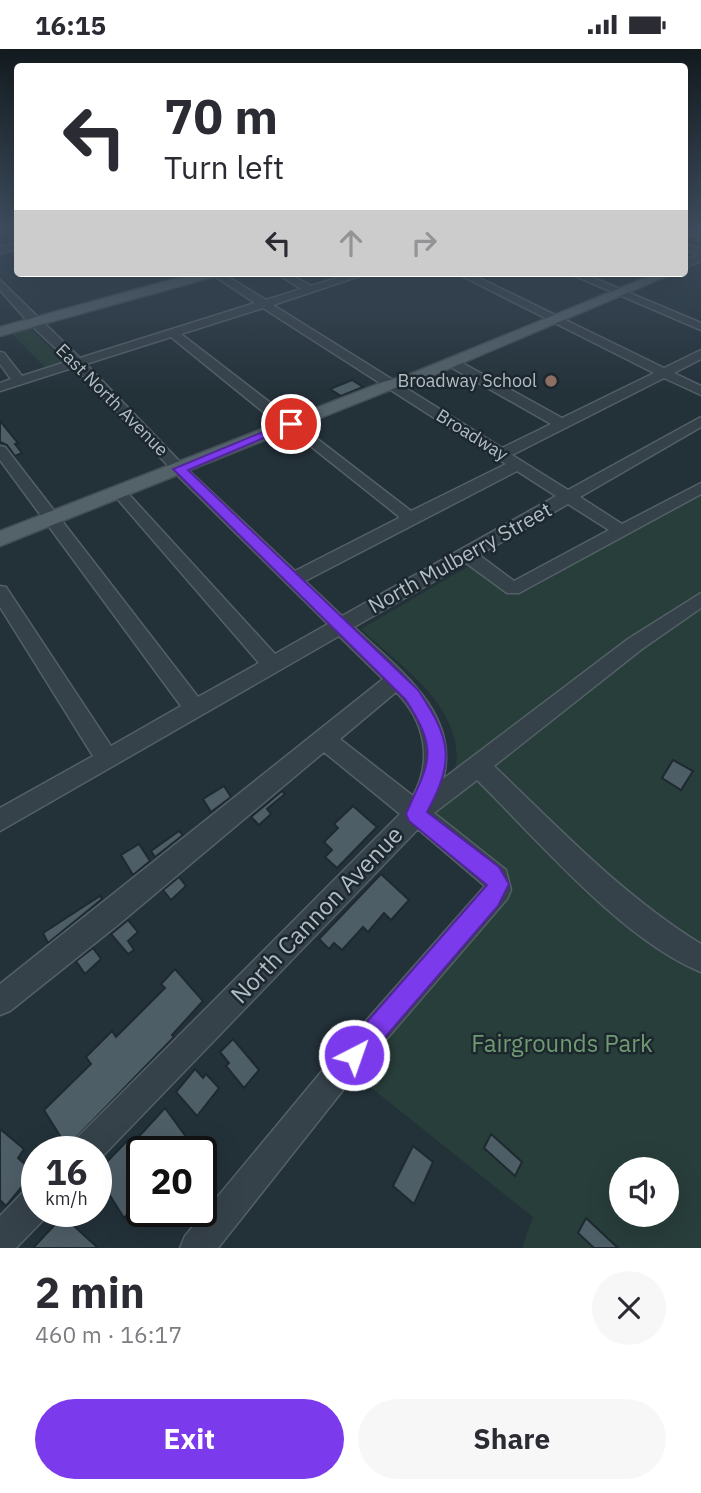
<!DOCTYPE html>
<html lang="en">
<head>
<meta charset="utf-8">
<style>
	:root { --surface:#fff; --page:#f7f7f7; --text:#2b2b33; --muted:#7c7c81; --accent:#7c3aed }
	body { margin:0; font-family:"IBM Plex Sans",sans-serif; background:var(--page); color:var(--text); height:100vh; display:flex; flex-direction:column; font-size:26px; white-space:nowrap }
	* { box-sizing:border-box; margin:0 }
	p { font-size:23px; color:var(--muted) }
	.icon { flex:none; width:38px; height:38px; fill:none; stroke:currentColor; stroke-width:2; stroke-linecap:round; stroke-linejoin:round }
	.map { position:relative; height:1199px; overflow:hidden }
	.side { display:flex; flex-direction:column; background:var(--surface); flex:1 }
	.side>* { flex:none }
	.banner { position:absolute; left:14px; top:14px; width:674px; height:214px; border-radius:7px; box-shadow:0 7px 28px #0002; background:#fff; color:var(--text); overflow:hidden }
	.tools { position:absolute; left:609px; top:1108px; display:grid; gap:14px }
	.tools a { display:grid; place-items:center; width:70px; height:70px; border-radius:50%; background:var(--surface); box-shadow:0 7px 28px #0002; font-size:35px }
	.speed { position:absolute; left:21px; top:1087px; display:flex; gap:14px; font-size:35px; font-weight:700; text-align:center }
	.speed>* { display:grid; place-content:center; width:91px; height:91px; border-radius:50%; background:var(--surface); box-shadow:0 7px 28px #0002; line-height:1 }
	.speed small { font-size:18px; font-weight:400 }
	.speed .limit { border:4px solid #111; border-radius:10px; background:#fff; color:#111 }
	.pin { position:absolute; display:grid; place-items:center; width:60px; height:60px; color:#fff; margin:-30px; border:4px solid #fff; border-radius:50%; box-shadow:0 2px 7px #0007 }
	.me { position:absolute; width:77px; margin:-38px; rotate:41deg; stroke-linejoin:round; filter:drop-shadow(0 0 5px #0008) }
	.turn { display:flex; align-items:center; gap:24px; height:147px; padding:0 35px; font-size:32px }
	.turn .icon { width:91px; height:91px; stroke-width:2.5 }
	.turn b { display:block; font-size:49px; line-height:60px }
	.lanes { display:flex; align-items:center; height:66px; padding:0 35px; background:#0003; justify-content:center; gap:35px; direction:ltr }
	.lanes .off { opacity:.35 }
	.round { display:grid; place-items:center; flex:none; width:74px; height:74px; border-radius:37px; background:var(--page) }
	.head { display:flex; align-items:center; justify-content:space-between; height:119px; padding:0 35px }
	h1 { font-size:42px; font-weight:800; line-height:52px }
	.primary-button { display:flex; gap:14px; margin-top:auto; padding:14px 35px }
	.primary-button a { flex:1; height:80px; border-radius:42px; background:var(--accent); color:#fff; font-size:28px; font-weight:800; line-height:80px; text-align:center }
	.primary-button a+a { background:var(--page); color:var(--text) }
	.status { display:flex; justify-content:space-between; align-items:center; height:49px; padding:0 35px; background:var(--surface); direction:ltr }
	.status svg { height:19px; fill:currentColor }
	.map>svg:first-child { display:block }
	.green { fill:#283e3a; fill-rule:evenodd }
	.building { fill:#4e5e67; stroke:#1e2930; stroke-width:2 }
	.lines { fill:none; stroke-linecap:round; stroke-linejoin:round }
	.minor-casing { stroke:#546067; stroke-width:3 }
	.major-casing { stroke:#434e55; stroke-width:3 }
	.minor { fill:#36424a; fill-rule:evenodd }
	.major { fill:#54626a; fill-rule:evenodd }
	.route { fill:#7c3aed; stroke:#51269a; stroke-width:2 }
	.education-dot { fill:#8d6e63; stroke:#1c272e; stroke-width:2.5 }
	.labels { text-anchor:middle; stroke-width:5; stroke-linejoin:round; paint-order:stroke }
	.far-poi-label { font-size:18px; fill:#b1bdc5; stroke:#1c272e; text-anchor:end }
	.far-street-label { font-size:18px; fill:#b1bdc5; stroke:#1c272e }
	.street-label { font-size:21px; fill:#b1bdc5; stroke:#1c272e }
	.near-street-label { font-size:24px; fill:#b1bdc5; stroke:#1c272e }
	.near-park-label { font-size:24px; fill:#709a71; stroke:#1c272e }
</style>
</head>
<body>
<div class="status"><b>16:15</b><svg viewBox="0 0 49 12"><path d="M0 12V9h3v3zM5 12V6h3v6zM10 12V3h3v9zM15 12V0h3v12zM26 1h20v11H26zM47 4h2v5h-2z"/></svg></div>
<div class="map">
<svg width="701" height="1199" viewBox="0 0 701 1199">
	<rect width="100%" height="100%" fill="#233139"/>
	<g class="green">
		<polygon points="25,280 31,280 67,316 49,322 11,284"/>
		<path d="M701 443V1199H522L533 1168 354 1025 513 840 432 772C440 757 452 739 455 722 468 660 400 617 361 580L471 516 510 546ZM621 1120H667V1166H621Z"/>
	</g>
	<g class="building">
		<polygon points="352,331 363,338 341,347 330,340"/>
		<polygon points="0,372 18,394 15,395 22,404 15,407 7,396 0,393"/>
		<polygon points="673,711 693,722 681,741 662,729"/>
		<polygon points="224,737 231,748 211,763 203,750"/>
		<polygon points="282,742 285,745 267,760 271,765 259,776 251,768"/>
		<polygon points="353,757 377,778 337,819 325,808 332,801 324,793 338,779 334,775"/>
		<polygon points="179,782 183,786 155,808 151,802"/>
		<polygon points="139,795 150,812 133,826 121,806"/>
		<polygon points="381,825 409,851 391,871 384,864 368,883 363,878 342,901 334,894 329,900 319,890"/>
		<polygon points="179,828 186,837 171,851 163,841"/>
		<polygon points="100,847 102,850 48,894 43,884"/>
		<polygon points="128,871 138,883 128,892 134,901 128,905 111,885"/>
		<polygon points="93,899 101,910 85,925 76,912"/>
		<polygon points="175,920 203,952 172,986 174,988 67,1098 44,1061 91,1015 86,1008 112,982 116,988 165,939 161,935"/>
		<polygon points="233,990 259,1021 244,1039 226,1017 229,1014 220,1003"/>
		<polygon points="195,1020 203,1029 206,1025 219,1039 197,1067 176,1043"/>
		<polygon points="165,1059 192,1096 186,1102 142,1102 142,1149 124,1169 96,1124 128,1091 131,1096"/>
		<polygon points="0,1080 24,1100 18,1109 34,1123 6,1157 0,1151"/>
		<polygon points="491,1085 522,1113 515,1127 484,1099"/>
		<polygon points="413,1097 433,1113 414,1155 393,1137"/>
		<polygon points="63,1167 98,1199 33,1199"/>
		<polygon points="586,1169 618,1199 594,1199 578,1184"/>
	</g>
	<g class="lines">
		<g class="minor-casing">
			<g id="minor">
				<polygon points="684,179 701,184 701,190 684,184"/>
				<polygon points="18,194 18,200 0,204 0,198"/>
				<polygon points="684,195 701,200 701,212 684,219 684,212 699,205 684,201"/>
				<path d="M210 224H222L266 251 301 240 276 224H288L311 237 353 224H369L273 256 502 399 551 375 447 316V310H455L562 369 654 324 456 224H469L664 319 701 301V310L674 324 701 337V346L664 329 512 406 568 441 701 368V378L580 448 622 475 701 434V445L519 544H507L466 514 354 578C396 618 461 664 443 730L628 590 701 544V559L642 600 494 717C560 780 623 847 701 895V923C622 891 538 791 477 731L434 764 506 821 511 841 507 850 347 1036 218 1199H180L185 1187 327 1016 485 837 418 780 97 1113 96 1102H71L75 1091 400 765 324 703 119 875 10 962 0 966V935L383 630 339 587 0 782V759L93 707 0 558V537L6 538 111 697 181 657 0 411V397L5 398 198 648 259 614 114 446 111 443 114 440H124L275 605 328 575 174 423 75 318 0 342V334L11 330 0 315V303L4 304 22 327 69 312 30 275 0 241V231L80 309 255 254ZM263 259 506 415 411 462 181 285ZM171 288 283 379 289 380 397 466 399 469 295 522 184 417 86 315ZM517 422 556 447 342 567 305 532ZM568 455 609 481 514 532 479 506ZM396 643C425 672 433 711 413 747L340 690Z"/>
				<polygon points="568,224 582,224 701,274 701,281"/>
				<polygon points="37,1137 37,1162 50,1162 49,1165 16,1199 0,1199 0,1167 25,1141"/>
			</g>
		</g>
		<g class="major-casing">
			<g id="major">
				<polygon points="196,224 217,224 216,227 0,287 0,278"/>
				<polygon points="657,224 674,224 420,332 395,339 0,497 0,482 383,333 408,326"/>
			</g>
		</g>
		<use href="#minor" class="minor"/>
		<use href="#major" class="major"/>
	</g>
	<linearGradient id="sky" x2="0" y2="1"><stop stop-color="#131b1f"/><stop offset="0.52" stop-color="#3f4e5f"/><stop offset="1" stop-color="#3f4e5f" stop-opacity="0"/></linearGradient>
	<rect width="701" height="347" fill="url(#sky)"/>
	<path class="route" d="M287 373 297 375 188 421 418 641C450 689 456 710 427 763L499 818 509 835 498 857 362 1015 354 1018 345 1015 342 1006 345 998 487 836 409 772 406 765C429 713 440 704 406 651L173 420Z"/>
	<circle class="education-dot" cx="551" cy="332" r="7"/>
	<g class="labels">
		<g class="far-poi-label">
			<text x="537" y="338">Broadway School</text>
		</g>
		<g class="far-street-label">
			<text transform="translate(112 351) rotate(45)" y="6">East North Avenue</text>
			<text transform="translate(472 386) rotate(32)" y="6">Broadway</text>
		</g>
		<g class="street-label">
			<text transform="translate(460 509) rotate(-29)" y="7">North Mulberry Street</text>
		</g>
		<g class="near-street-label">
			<text transform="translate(317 866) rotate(-46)" y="8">North Cannon Avenue</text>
		</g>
		<g class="near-park-label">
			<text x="562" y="1003">Fairgrounds Park</text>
		</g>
	</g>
</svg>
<div class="tools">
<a><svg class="icon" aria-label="sound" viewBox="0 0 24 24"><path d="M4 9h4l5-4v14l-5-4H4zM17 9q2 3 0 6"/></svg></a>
</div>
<div class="speed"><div>16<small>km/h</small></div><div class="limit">20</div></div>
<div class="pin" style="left:291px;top:375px;background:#d93025"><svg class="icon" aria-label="arrive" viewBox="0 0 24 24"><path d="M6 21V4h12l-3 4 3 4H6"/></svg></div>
<svg class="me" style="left:354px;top:1006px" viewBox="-20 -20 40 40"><circle r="17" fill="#7c3aed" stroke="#fff" stroke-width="3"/><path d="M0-11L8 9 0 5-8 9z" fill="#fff"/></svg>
<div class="banner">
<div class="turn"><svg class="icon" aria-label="left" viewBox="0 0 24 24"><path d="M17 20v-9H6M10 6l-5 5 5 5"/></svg><div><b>70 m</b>Turn left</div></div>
<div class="lanes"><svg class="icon" aria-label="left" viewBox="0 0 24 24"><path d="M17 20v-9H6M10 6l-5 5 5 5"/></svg><svg class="icon off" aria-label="ahead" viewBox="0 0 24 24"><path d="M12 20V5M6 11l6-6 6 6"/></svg><svg class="icon off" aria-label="right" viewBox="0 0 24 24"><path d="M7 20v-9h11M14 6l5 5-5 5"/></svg></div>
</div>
</div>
<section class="side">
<div class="head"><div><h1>2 min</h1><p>460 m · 16:17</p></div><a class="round"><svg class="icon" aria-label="close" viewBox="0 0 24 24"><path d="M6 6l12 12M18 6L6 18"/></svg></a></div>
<div class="primary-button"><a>Exit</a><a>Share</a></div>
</section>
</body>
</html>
